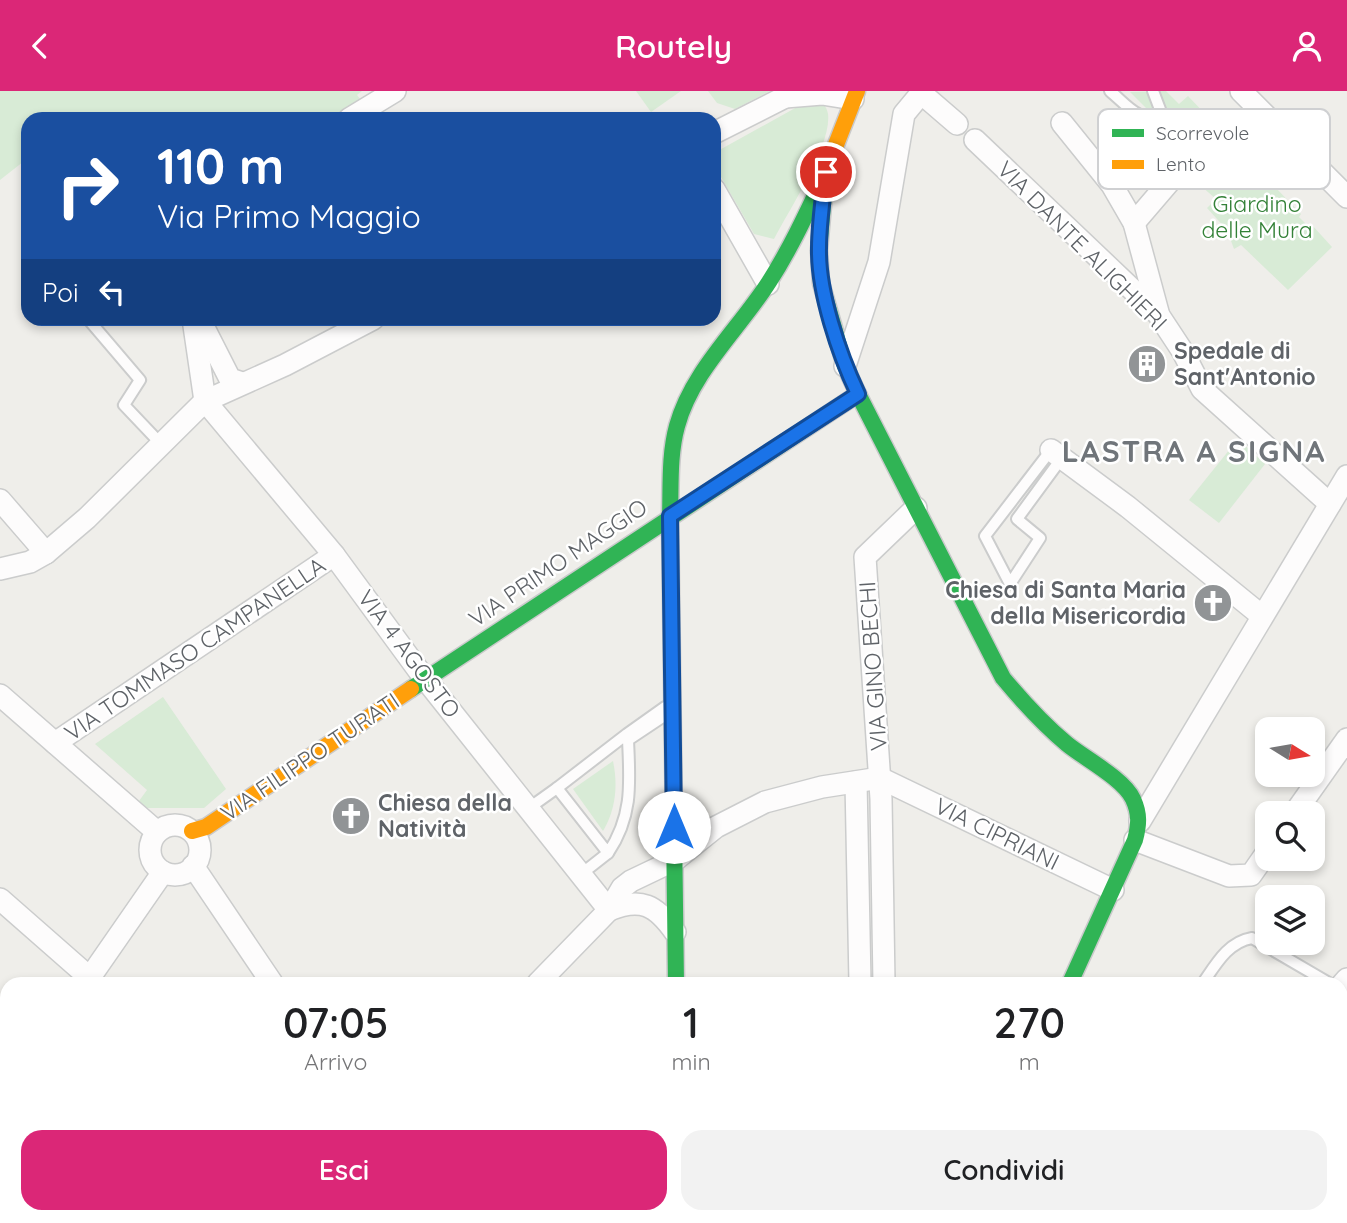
<!DOCTYPE html>
<html lang="it">
<head>
<meta charset="utf-8">
<style>
	:root { --surface:#fff; --page:#f2f2f2; --text:#202124; --muted:#757577; --accent:#db2777 }
	body { margin:0; font-family:Quicksand,sans-serif; background:var(--page); color:var(--text); height:100vh; display:flex; flex-direction:column; font-size:26px; white-space:nowrap }
	* { box-sizing:border-box; margin:0 }
	p { font-size:23px; color:var(--muted) }
	.icon { flex:none; width:38px; height:38px; fill:none; stroke:currentColor; stroke-width:2; stroke-linecap:round; stroke-linejoin:round }
	.map { position:relative; flex:1; overflow:hidden }
	.side { position:absolute; left:0px; top:886px; width:1348px; height:247px; display:flex; flex-direction:column; background:var(--surface); border-radius:21px 21px 0 0; box-shadow:0 4px 10px #0003 }
	.side>* { flex:none }
	.banner { position:absolute; left:21px; top:21px; width:700px; height:214px; border-radius:21px; box-shadow:0 4px 10px #0003; background:#1a4fa0; color:#fff; overflow:hidden }
	.needle { width:46px; rotate:101deg }
	.controls { position:absolute; left:1255px; top:626px; display:grid; gap:14px }
	.controls a { display:grid; place-items:center; width:70px; height:70px; border-radius:14px; background:var(--surface); box-shadow:0 4px 10px #0003; font-size:35px }
	.pin { position:absolute; display:grid; place-items:center; width:60px; height:60px; color:#fff; margin:-30px; border:4px solid #fff; border-radius:50%; box-shadow:0 2px 7px #0007 }
	.me { position:absolute; width:77px; margin:-38px; rotate:0deg; stroke-linejoin:round; filter:drop-shadow(0 0 5px #0008) }
	.turn { display:flex; align-items:center; gap:24px; height:147px; padding:0 21px; font-size:32px }
	.turn .icon { width:91px; height:91px; stroke-width:2.5 }
	.turn b { display:block; font-size:49px; line-height:60px }
	.then { display:flex; align-items:center; height:66px; padding:0 21px; background:#0003; gap:14px; font-size:26px }
	.eta { display:flex; justify-content:space-evenly; align-items:center; height:119px; text-align:center }
	.eta b { font-size:42px; font-weight:600; line-height:49px }
	.cta { display:flex; gap:14px; margin-top:auto; padding:14px 21px }
	.cta a { flex:1; height:80px; border-radius:21px; background:var(--accent); color:#fff; font-size:28px; font-weight:600; line-height:80px; text-align:center }
	.cta a+a { background:var(--page); color:var(--text) }
	header { display:flex; justify-content:space-between; align-items:center; height:91px; padding:0 21px; background:var(--accent); color:#fff; font-size:32px; font-weight:600 }
	.map>svg:first-child { display:block }
	.green { fill:#d8ebd6 }
	.lines { fill:none; stroke-linecap:round; stroke-linejoin:round }
	.lane-casing { stroke:#cbcccc; stroke-width:14 }
	.street-casing { stroke:#cbcccc; stroke-width:24 }
	.fast-casing { stroke:#cacacb; stroke-width:19 }
	.slow-casing { stroke:#cacacb; stroke-width:19 }
	.lane { stroke:#fdfcfc; stroke-width:10 }
	.street { stroke:#fdfcfc; stroke-width:21 }
	.fast { stroke:#30b455; stroke-width:16 }
	.slow { stroke:#ff9f0a; stroke-width:16 }
	.route-casing { stroke:#114b97; stroke-width:18 }
	.route { stroke:#1a73e8; stroke-width:12 }
	.labels { text-anchor:middle; stroke-width:5; stroke-linejoin:round; paint-order:stroke }
	.park-label { font-size:23px; fill:#348238; stroke:#fff }
	.street-label { font-size:23px; fill:#5f6368; stroke:#fff }
	.poi-label { font-size:23px; font-weight:bold; fill:#5f6368; stroke:#fff; text-anchor:start }
	.district-label { font-size:30px; font-weight:bold; letter-spacing:2px; fill:#70757a; stroke:#fff }
	.key { fill:#fff; stroke:#cfd0d2; stroke-width:2 }
	.key-label { font-size:19px; fill:#5f6368 }
</style>
</head>
<body>
<header><svg class="icon" aria-label="back" viewBox="0 0 24 24"><path d="M15 5l-7 7 7 7"/></svg>Routely<svg class="icon" aria-label="person" viewBox="0 0 24 24"><circle cx="12" cy="8" r="4"/><path d="M4 21q1-7 8-7t8 7"/></svg></header>
<div class="map">
<svg width="1347" height="1132" viewBox="0 0 1347 1132">
	<rect width="100%" height="100%" fill="#efeeea"/>
	<g class="green">
		<polygon points="0,0 362,0 357,4 367,17 350,28 28,28 28,67 0,89"/>
		<polygon points="636,0 681,0 651,21"/>
		<polygon points="708,0 770,0 735,18 717,12"/>
		<polygon points="1166,0 1179,13 1188,5 1301,123 1299,126 1309,136 1312,134 1332,156 1288,199 1241,154 1234,158 1227,139 1207,117 1216,108 1194,89 1186,96 1161,69 1135,51 1148,35 1151,22 1130,1"/>
		<path d="M815 6C821 10 827 15 828 23 832 54 789 119 774 148L754 143 714 74V62Z"/>
		<polygon points="1238,348 1265,373 1219,432 1189,409"/>
		<polygon points="163,606 226,698 204,717 147,717 139,710 147,699 95,653"/>
		<path d="M613 670C618 694 616 718 603 740L573 698Z"/>
		<polygon points="1341,950 1347,953 1347,1132 1222,1132 1226,1125 1340,1125"/>
	</g>
	<g class="lines">
		<g class="lane-casing">
			<g id="lane">
				<path d="M1110 0C1126 13 1141 35 1161 21L1153 0"/>
				<polyline points="88,228 140,289 124,314 162,354"/>
				<polyline points="1051,359 985,445 1010,493 1040,447 1017,428 1061,368"/>
				<path d="M665 616 627 643 557 697 608 762C633 725 630 692 628 649L667 623"/>
				<polyline points="529,717 557,697"/>
				<polyline points="580,784 608,762"/>
				<path d="M1203 892C1216 873 1228 851 1252 847L1329 892"/>
				<polyline points="683,1126 716,1126"/>
			</g>
		</g>
		<g class="street-casing">
			<g id="street">
				<polyline points="1241,0 1347,106"/>
				<polyline points="921,2 957,33"/>
				<polyline points="785,6 822,3 853,8"/>
				<polyline points="349,28 395,0"/>
				<polyline points="1062,32 1112,94 1134,132 1158,221"/>
				<polyline points="714,42 797,0"/>
				<polyline points="975,49 1158,223 1183,261 1202,298 1330,413"/>
				<polyline points="714,98 768,193"/>
				<polyline points="1134,132 1176,83"/>
				<polyline points="193,228 205,310"/>
				<polyline points="200,229 230,288 242,292"/>
				<polyline points="845,275 879,171 904,23 923,0"/>
				<polyline points="205,310 334,464 419,580 609,819"/>
				<polyline points="1051,359 1128,416 1262,525"/>
				<polyline points="0,409 46,462"/>
				<polyline points="0,478 30,471 46,462 87,427 205,310 285,274 373,228"/>
				<polyline points="0,604 157,741"/>
				<polyline points="55,652 334,464"/>
				<polyline points="880,687 1113,799"/>
				<polyline points="856,691 860,892"/>
				<polyline points="1294,723 1347,648"/>
				<polyline points="1140,730 1347,385"/>
				<circle cx="175" cy="759" r="25"/>
				<polyline points="1135,749 1229,785 1251,784 1267,761"/>
				<polyline points="193,775 272,892"/>
				<polyline points="0,808 90,887"/>
				<path d="M609 819C641 806 656 814 675 841"/>
				<polyline points="86,892 163,781"/>
				<polyline points="538,892 609,819 622,797 631,790 675,769 716,736 765,711 822,696 880,687"/>
				<polyline points="884,892 881,708 865,466 916,417"/>
				<polyline points="1340,896 1347,888"/>
				<polyline points="0,1025 7,1016"/>
				<polyline points="155,1125 164,1132"/>
				<polyline points="118,1132 123,1125"/>
				<polyline points="347,1132 352,1125"/>
				<polyline points="958,1132 961,1125"/>
				<polyline points="1190,1132 1194,1125"/>
			</g>
		</g>
		<g class="fast-casing">
			<g id="fast">
				<path d="M825 92 819 159 821 192 845 275 858 303 1003 587C1023 611 1043 633 1067 653 1084 667 1124 688 1133 708 1140 723 1139 734 1135 749L1070 892"/>
				<polyline points="411,598 858,303"/>
				<path d="M676 892 670 425C671 395 669 364 677 335 692 280 739 238 769 191 789 160 805 126 821 92"/>
				<polyline points="678,1125 678,1132"/>
			</g>
		</g>
		<g class="slow-casing">
			<g id="slow">
				<polyline points="821,92 857,0"/>
				<polyline points="192,740 206,736 411,598"/>
			</g>
		</g>
		<use href="#lane" class="lane"/>
		<use href="#street" class="street"/>
		<use href="#fast" class="fast"/>
		<use href="#slow" class="slow"/>
	</g>
	<g class="lines">
		<g class="route-casing">
			<path id="route" d="M674 736 670 425 858 303C839 263 818 201 819 157 819 132 823 106 826 81"/>
		</g>
		<use href="#route" class="route"/>
	</g>
	<defs>
		<g id="building-disc" transform="scale(2.0125)"><circle r="9.5" fill="#919496" stroke="#fff"/><path d="M-4-6H4V6H1V3H-1V6H-4ZM-2.5-4.3h1.7v1.8h-1.7ZM.8-4.3h1.7v1.8H.8ZM-2.5-1h1.7V.8h-1.7ZM.8-1h1.7V.8H.8Z" fill="#fff"/></g>
		<g id="church-disc" transform="scale(2.0125)"><circle r="9.5" fill="#919496" stroke="#fff"/><path d="M-1.2-6h2.4v3.5h3.3v2.4h-3.3V6h-2.4V-.1h-3.3v-2.4h3.3Z" fill="#fff"/></g>
	</defs>
	<g fill-rule="evenodd">
		<use href="#building-disc" x="1147" y="273"/>
		<use href="#church-disc" x="1213" y="512"/>
		<use href="#church-disc" x="351" y="725"/>
	</g>
	<g class="labels">
		<g class="park-label">
			<text x="1257" y="121">Giardino<tspan x="1257" dy="26">delle Mura</tspan></text>
		</g>
		<g class="street-label">
			<text transform="translate(1082 155) rotate(45)" y="8">VIA DANTE ALIGHIERI</text>
			<text transform="translate(558 472) rotate(-34)" y="8">VIA PRIMO MAGGIO</text>
			<text transform="translate(195 558) rotate(-34)" y="8">VIA TOMMASO CAMPANELLA</text>
			<text transform="translate(409 563) rotate(53)" y="8">VIA 4 AGOSTO</text>
			<text transform="translate(873 575) rotate(-94)" y="8">VIA GINO BECHI</text>
			<text transform="translate(310 666) rotate(-34)" y="8">VIA FILIPPO TURATI</text>
			<text transform="translate(997 743) rotate(26)" y="8">VIA CIPRIANI</text>
		</g>
		<g class="poi-label">
			<text x="1174" y="268">Spedale di<tspan x="1174" dy="26">Sant'Antonio</tspan></text>
			<text x="1186" y="507" text-anchor="end">Chiesa di Santa Maria<tspan x="1186" dy="26">della Misericordia</tspan></text>
			<text x="378" y="720">Chiesa della<tspan x="378" dy="26">Natività</tspan></text>
		</g>
		<g class="district-label">
			<text x="1194" y="371">LASTRA A SIGNA</text>
		</g>
	</g>
	<rect x="1098" y="18" width="232" height="80" rx="10" class="key"/>
	<rect x="1112" y="38" width="32" height="8" fill="#30b455"/>
	<rect x="1112" y="69" width="32" height="9" fill="#ff9f0a"/>
	<g class="key-label">
		<text x="1156" y="49">Scorrevole</text>
		<text x="1156" y="80">Lento</text>
	</g>
</svg>
<div class="controls">
<a><svg class="needle" viewBox="-14 -14 28 28"><path d="M0-13l5 13h-10z" fill="#e53935"/><path d="M0 13l5-13h-10z" fill="#757577"/></svg></a>
<a><svg class="icon" aria-label="search" viewBox="0 0 24 24"><circle cx="10" cy="10" r="6"/><path d="M15 15l6 6"/></svg></a>
<a><svg class="icon" aria-label="layers" viewBox="0 0 24 24"><path d="M12 4l9 5-9 5-9-5zM3 14l9 5 9-5"/></svg></a>
</div>
<div class="pin" style="left:826px;top:81px;background:#d93025"><svg class="icon" aria-label="arrive" viewBox="0 0 24 24"><path d="M6 21V4h12l-3 4 3 4H6"/></svg></div>
<svg class="me" style="left:674px;top:736px" viewBox="-20 -20 40 40"><circle r="19" fill="#fff"/><path d="M0-13L10 11 0 6-10 11z" fill="#1a73e8"/></svg>
<div class="banner">
<div class="turn"><svg class="icon" aria-label="right" viewBox="0 0 24 24"><path d="M7 20v-9h11M14 6l5 5-5 5"/></svg><div><b>110 m</b>Via Primo Maggio</div></div>
<div class="then">Poi<svg class="icon" aria-label="left" viewBox="0 0 24 24"><path d="M17 20v-9H6M10 6l-5 5 5 5"/></svg></div>
</div>
<section class="side">
<div class="eta">
<div><b>07:05</b><p>Arrivo</p></div>
<div><b>1</b><p>min</p></div>
<div><b>270</b><p>m</p></div>
</div>
<div class="cta"><a>Esci</a><a>Condividi</a></div>
</section>
</div>
</body>
</html>
